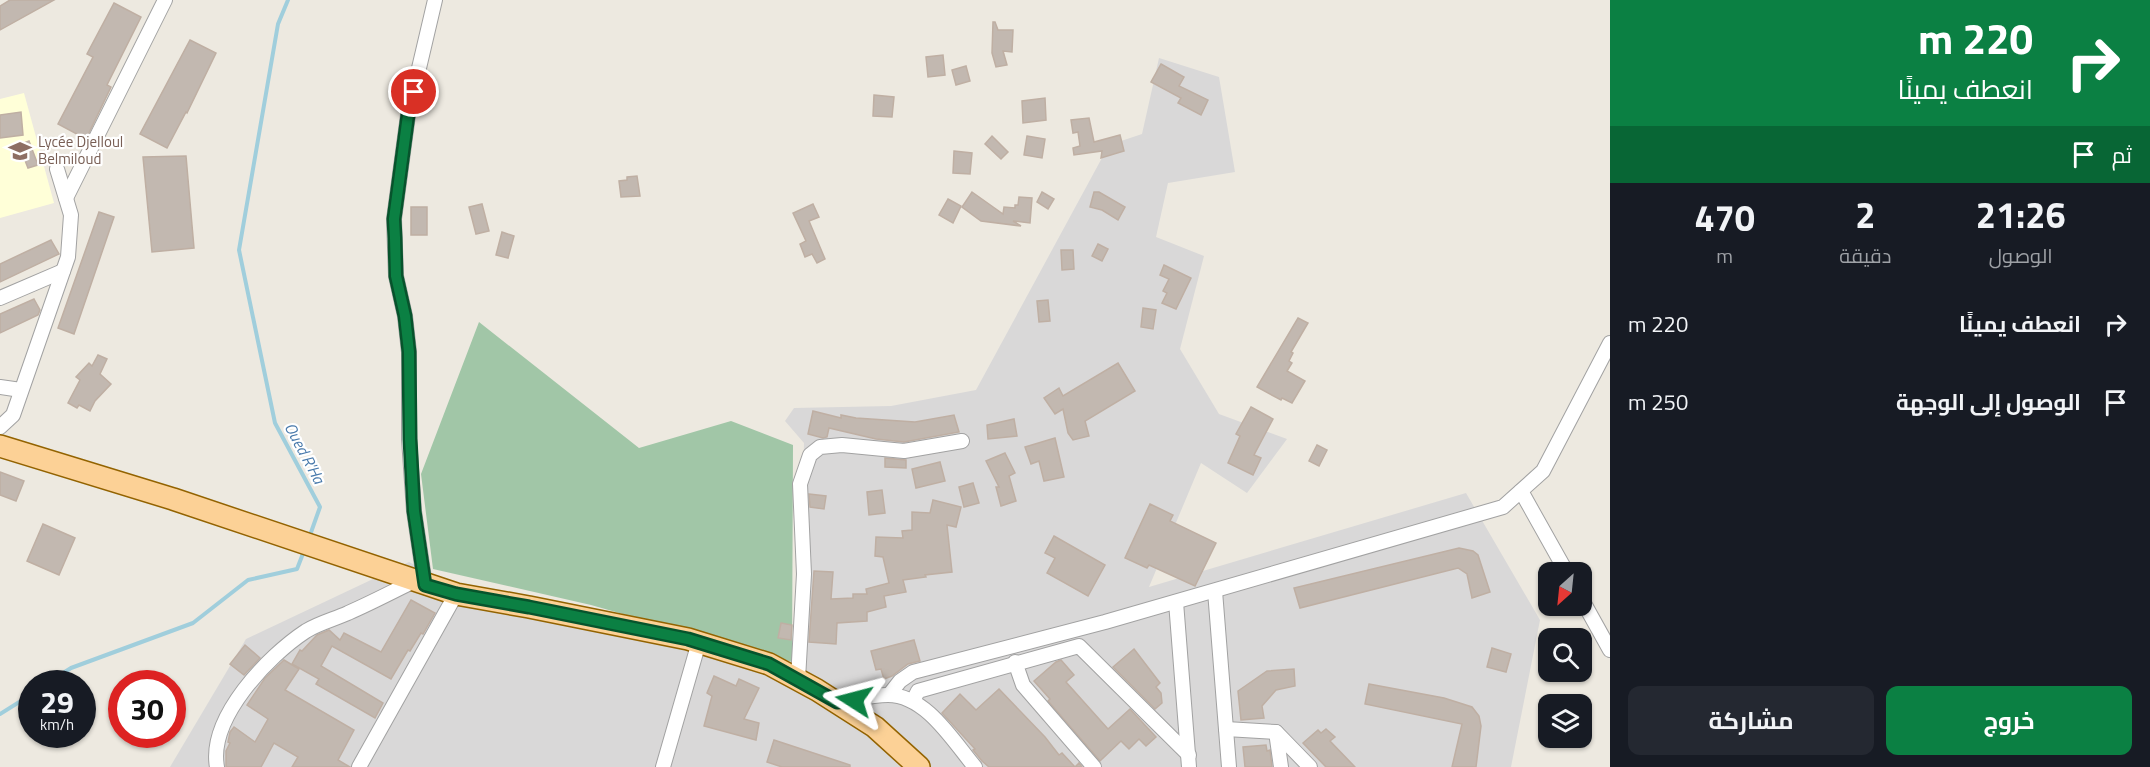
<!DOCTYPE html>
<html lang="ar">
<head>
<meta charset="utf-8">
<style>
	:root { --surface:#171b24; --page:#242831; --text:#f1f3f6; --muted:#9ea1a6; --accent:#0b8043 }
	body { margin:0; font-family:"Titillium Web",Cairo,sans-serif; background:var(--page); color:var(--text); direction:rtl; height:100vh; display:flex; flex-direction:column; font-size:22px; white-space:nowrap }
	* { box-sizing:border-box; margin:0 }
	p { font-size:20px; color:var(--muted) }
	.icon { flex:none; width:33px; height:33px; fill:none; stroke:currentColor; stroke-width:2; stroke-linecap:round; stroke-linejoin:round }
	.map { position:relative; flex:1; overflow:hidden; direction:ltr }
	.panel { display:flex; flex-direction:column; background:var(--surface); width:540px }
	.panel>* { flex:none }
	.hud { background:#0b8043; color:#fff; overflow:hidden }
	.needle { width:39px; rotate:207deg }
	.buttons { position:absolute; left:1538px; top:562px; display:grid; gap:12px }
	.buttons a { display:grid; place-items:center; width:54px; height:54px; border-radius:12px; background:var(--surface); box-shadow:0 2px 4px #0004; font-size:30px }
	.speed { position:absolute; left:18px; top:670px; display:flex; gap:12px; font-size:30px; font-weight:700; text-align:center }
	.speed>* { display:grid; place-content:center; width:78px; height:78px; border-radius:50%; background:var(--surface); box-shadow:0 2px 4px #0004; line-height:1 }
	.speed small { font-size:15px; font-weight:400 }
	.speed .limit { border:9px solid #d22; background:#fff; color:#111 }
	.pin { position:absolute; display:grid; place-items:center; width:51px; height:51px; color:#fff; margin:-26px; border:3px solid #fff; border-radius:50%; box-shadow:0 2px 6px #0007 }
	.me { position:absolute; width:66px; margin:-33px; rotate:279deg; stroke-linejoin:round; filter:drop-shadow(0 0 4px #0008) }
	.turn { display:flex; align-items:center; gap:21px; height:126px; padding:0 18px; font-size:27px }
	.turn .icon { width:78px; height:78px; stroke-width:2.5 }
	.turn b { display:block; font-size:42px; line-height:51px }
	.then { display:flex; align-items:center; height:57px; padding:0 18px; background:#0003; gap:12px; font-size:22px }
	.eta { display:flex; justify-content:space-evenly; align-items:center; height:102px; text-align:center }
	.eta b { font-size:36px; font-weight:700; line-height:42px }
	.cta { display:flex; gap:12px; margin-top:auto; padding:12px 18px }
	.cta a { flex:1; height:69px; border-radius:12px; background:var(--accent); color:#fff; font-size:24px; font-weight:700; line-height:69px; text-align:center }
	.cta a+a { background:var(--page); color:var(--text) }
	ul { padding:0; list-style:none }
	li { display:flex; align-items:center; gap:18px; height:78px; padding:0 18px }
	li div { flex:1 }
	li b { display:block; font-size:22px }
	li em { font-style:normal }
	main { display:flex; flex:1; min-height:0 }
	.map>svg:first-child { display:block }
	.residential { fill:#d9d8d8 }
	.education { fill:#ffffd8 }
	.cemetery { fill:#a1c6a7 }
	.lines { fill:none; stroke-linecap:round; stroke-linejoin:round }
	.stream { stroke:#a0cedc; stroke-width:4 }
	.building { fill:#c2b8b0; stroke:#bfafa3; stroke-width:1.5 }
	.street-casing { stroke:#a2a2a2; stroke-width:16 }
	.primary-casing { stroke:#936300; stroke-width:24 }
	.street { stroke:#fff; stroke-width:14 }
	.primary { stroke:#fcd196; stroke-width:21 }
	.route-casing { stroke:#07532c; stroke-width:15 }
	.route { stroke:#0b8043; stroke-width:10 }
	.labels { text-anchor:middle; stroke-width:4.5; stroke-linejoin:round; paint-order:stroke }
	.education-label { font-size:15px; fill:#785e54; stroke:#fff; text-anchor:start }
	.water-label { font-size:16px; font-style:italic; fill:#4879ab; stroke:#fff }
</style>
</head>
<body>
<main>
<section class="panel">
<div class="hud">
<div class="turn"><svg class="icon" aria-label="right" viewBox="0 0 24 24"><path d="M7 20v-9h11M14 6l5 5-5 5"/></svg><div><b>220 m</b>انعطف يمينًا</div></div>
<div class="then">ثم<svg class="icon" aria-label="arrive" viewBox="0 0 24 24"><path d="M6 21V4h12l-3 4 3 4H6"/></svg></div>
</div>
<div class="eta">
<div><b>21:26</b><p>الوصول</p></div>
<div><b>2</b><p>دقيقة</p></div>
<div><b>470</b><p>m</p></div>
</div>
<ul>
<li><svg class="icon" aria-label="right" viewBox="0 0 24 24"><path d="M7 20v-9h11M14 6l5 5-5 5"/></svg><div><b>انعطف يمينًا</b></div><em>220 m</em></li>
<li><svg class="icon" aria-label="arrive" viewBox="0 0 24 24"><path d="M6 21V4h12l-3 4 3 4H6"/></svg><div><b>الوصول إلى الوجهة</b></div><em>250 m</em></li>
</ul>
<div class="cta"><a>خروج</a><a>مشاركة</a></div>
</section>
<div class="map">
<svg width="1610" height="767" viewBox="0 0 1610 767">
	<rect width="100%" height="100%" fill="#ede9e0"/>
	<polygon class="residential" points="1159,58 1219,77 1235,172 1168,183 1156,237 1204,256 1180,349 1219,414 1287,439 1247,493 1201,463 1149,587 1466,493 1540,620 1511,767 170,767 246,639 409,562 442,579 618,618 798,668 804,443 785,421 794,408 891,406 976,390 1109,145 1142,134"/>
	<polygon class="education" points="24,93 54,203 0,218 0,99"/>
	<polygon class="cemetery" points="479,322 639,448 731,421 793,445 792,662 591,605 433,569 421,474"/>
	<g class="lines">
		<g class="stream">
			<polyline points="288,0 278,24 239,250 275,423 320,507 309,538"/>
			<polyline points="46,684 71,668 193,623 248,580 297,569 304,551"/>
			<polyline points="0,714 32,694"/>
		</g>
	</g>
	<g class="building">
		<polygon points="10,0 54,0 0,30 0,6"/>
		<polygon points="114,3 141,17 107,85 111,87 86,139 58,124 93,57 87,54"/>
		<polygon points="993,22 995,22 998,30 1013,30 1012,52 1003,51 1007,65 996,67 992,53"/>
		<polygon points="190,40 216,53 187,113 186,112 167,148 140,134"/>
		<polygon points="943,55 945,75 928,77 926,57"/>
		<polygon points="1161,64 1184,77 1179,86 1208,100 1201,115 1178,103 1181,98 1151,82"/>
		<polygon points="966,66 970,81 956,85 952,70"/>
		<polygon points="874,95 894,97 892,117 873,116"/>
		<polygon points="1045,98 1046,120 1023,123 1022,101"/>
		<polygon points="21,112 23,135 0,138 0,115"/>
		<polygon points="1089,118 1094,142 1120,135 1124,151 1101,158 1102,151 1074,155 1073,148 1080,146 1078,132 1073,133 1071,120"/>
		<polygon points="992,136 1008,152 1001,159 985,144"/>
		<polygon points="1027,136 1045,139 1042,158 1024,155"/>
		<polygon points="29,141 38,165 28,168 19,145"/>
		<polygon points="954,151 972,153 970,174 953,173"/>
		<polygon points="186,156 194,248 152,252 143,157"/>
		<polygon points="637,176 640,196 621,197 619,181 627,180 627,177"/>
		<polygon points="972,192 1003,214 1004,207 1015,208 1015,205 1018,205 1019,197 1032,198 1030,223 1013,221 1021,226 981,221 962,207"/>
		<polygon points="1042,192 1054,199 1048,209 1037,202"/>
		<polygon points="1094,192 1099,192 1125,207 1118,220 1102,210 1090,207"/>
		<polygon points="948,199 961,206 953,223 939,215"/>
		<polygon points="482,204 489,231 476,234 469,207"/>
		<polygon points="813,204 819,217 809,221 825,259 817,263 812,254 805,257 800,244 806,241 793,213"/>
		<rect x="411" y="207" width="16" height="28"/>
		<polygon points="99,212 114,217 74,334 58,328"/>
		<polygon points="502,232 514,236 508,258 496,255"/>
		<polygon points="51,240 59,254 0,282 0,264"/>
		<polygon points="1098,244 1108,249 1102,261 1092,256"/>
		<polygon points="1061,250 1073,250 1074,269 1062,270"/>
		<polygon points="1164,265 1191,278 1176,309 1162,303 1167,293 1163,291 1169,279 1160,275"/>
		<polygon points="34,299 40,310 38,315 0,333 0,314"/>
		<polygon points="1048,300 1050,321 1039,322 1037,301"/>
		<polygon points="1143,308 1156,310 1153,329 1141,327"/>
		<polygon points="1298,318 1308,323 1291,352 1293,353 1289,361 1292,363 1287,371 1305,381 1292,403 1282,398 1281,400 1257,387"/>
		<polygon points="98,355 107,359 100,374 111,384 95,401 90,411 79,405 77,408 68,403 80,380 76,377 89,363 92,366"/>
		<polygon points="1118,363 1135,391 1085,421 1089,436 1073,440 1068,433 1063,409 1055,414 1044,398 1059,388 1063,396"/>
		<polygon points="1251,407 1273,419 1254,455 1261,458 1253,475 1228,463 1240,436 1236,434"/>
		<polygon points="813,411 841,418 841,415 856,418 915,422 954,415 959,432 904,442 876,439 829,428 827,437 823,438 808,434"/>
		<polygon points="1014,419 1017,436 988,439 987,425"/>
		<polygon points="1055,438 1064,477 1044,481 1039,461 1031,464 1025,447"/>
		<polygon points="1317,445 1327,450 1319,466 1309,461"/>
		<polygon points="1005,453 1015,473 1009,476 1016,501 1001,506 996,487 999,487 986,461"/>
		<polygon points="885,458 906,460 906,468 885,467"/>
		<polygon points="940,462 945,481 916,488 912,469"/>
		<polygon points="0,472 24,481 16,501 0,495"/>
		<polygon points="973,483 979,503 964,507 959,487"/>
		<polygon points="882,490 885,513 869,515 867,492"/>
		<polygon points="809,494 826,496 824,509 810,507"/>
		<polygon points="933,500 961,507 956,527 947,525 952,572 925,575 926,577 903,580 906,592 884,596 886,607 867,612 867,621 837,623 836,644 809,642 814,571 833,572 831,599 853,598 853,594 867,594 866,589 889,583 883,557 875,556 876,537 903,538 902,531 912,530 912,512 930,513"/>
		<polygon points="1150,504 1173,515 1170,521 1216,543 1195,586 1149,565 1147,568 1125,558"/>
		<polygon points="43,524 75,538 59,575 27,561"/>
		<polygon points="1054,536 1105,565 1088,596 1047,573 1055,558 1045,553"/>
		<polygon points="1459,548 1473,551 1478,555 1490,592 1472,598 1467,574 1458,568 1300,608 1294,588"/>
		<polygon points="411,600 435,613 423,634 421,633 410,651 408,650 391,679 332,646 321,666 383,703 375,718 316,684 319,679 292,664 300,650 302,651 317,635 329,630 340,640 344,633 381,652"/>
		<polygon points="781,623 792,625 791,640 778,638"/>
		<polygon points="914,640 920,661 908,664 892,676 884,679 881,669 876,670 871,651"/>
		<polygon points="245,645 260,658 244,675 230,664"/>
		<polygon points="1492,648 1511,654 1506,672 1487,667"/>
		<polygon points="1134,649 1160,683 1156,687 1161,693 1162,703 1155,709 1113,667"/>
		<polygon points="284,660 299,669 285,690 354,730 338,760 350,767 292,767 298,757 274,743 261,767 226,767 226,751 230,743 228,742 230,732 234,727 255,742 268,719 247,705 265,678"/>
		<polygon points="1061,660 1074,675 1066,682 1108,729 1130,709 1156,737 1146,746 1139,739 1129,749 1121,741 1100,761 1048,701 1050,699 1034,681 1056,662"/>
		<polygon points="1294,669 1295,686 1276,690 1262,706 1264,718 1241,720 1238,691 1267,671"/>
		<polygon points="714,676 736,686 739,679 759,688 744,719 759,723 756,740 704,726 712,696 707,693"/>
		<polygon points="1369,684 1444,698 1472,707 1479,716 1481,726 1476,767 1452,767 1462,724 1365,704"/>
		<polygon points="999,689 1045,737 1059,755 1062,753 1075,767 1079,763 1082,767 989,767 982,761 973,750 975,749 942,713 960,694 976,710"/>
		<polygon points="1326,729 1335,737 1330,741 1355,767 1326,767 1303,743 1318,730 1321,733"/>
		<polygon points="774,740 850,765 850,767 782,767 767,762"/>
		<polygon points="1266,745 1267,751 1270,750 1272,767 1245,767 1243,747"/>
	</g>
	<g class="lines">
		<g class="street-casing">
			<g id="street">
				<polyline points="66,198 165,0"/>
				<polyline points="0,298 63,271"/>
				<polyline points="0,387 21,390"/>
				<polyline points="0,427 13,415 68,257 71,215 57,169"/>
				<polyline points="1521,491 1567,573"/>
				<polyline points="425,585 414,511 409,439 409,352 405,316 396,276 394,219 408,115 435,0"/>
				<polyline points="1215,591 1229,767"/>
				<polyline points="1581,598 1610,650"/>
				<polyline points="1176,602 1189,767"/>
				<polyline points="1015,662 1023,685 1094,767"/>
				<polyline points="798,679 804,574 800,484 810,455 820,447 842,445 904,451 962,441"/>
				<polyline points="889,695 900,681 913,672 1105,622 1503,507 1543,471 1610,343"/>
				<polyline points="913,701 918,691 1079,646 1189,755"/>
				<path d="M837 702C853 700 871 695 888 695 926 695 953 741 975 767"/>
				<polyline points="1226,729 1276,732 1310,767"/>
				<polyline points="1276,732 1281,767"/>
				<path d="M217 767C208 718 268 656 306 631 319 623 335 619 348 613 371 603 392 592 414 581"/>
				<polyline points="359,767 456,594"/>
				<polyline points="663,767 699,642"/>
			</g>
		</g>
		<g class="primary-casing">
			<polyline id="primary" points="0,446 173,499 456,594 529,607 688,639 769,664 817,690 875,727 919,767"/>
		</g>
		<use href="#street" class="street"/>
		<use href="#primary" class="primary"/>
	</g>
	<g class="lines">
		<g class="route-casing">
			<polyline id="route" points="414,92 408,115 394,219 395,238 396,276 405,316 409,352 410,439 414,511 425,585 456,594 529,607 688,639 769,664 837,702 854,700"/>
		</g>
		<use href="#route" class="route"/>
	</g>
	<defs>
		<g id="school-bare" transform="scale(1.8)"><path d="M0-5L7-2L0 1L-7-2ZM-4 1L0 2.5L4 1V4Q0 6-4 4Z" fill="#8d6e63" stroke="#fff" stroke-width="2.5" paint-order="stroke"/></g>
	</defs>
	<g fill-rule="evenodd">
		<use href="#school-bare" x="20" y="151"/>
	</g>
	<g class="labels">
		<g class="education-label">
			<text x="38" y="147">Lycée Djelloul<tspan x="38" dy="17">Belmiloud</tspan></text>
		</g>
		<g class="water-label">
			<text transform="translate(305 453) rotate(62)" y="6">Oued R'Ha</text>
		</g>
	</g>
</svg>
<div class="buttons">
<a><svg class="needle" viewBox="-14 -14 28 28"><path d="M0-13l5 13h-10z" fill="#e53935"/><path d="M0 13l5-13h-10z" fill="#9ea1a6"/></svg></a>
<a><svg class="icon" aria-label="search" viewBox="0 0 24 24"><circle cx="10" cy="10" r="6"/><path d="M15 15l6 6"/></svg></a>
<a><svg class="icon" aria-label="layers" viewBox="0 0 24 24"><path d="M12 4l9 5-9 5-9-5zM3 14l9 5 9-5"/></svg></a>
</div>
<div class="speed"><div>29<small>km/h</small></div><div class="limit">30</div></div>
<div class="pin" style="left:414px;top:92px;background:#d93025"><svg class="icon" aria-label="arrive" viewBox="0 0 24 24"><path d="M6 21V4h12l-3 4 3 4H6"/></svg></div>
<svg class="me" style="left:854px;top:700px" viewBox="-20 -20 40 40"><path d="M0-17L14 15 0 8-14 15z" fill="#0b8043" stroke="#fff" stroke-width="4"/></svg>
</div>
</main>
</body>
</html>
